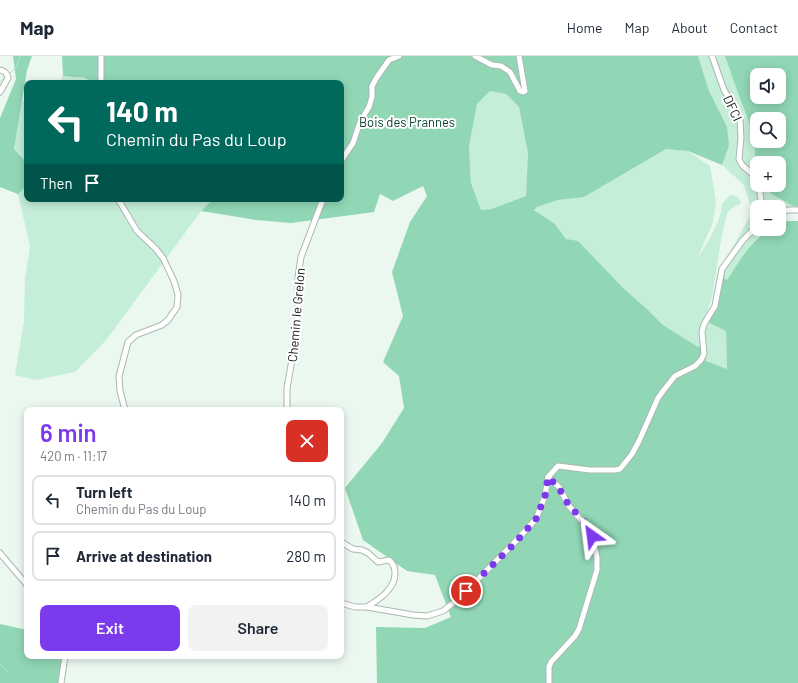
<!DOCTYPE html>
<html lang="en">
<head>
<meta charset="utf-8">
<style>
	:root { --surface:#fff; --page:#f2f2f3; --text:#1f2937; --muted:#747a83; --line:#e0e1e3; --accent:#7c3aed }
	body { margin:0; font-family:Barlow,sans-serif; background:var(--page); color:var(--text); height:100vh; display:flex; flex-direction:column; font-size:15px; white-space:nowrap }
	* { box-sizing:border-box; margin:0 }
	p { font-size:13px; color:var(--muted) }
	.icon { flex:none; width:22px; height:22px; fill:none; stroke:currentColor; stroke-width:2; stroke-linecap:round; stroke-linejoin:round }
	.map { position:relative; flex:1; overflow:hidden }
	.details { position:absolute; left:24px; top:351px; width:320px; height:252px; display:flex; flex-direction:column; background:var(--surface); border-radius:8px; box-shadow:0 2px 10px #0003 }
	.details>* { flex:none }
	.top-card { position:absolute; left:24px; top:24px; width:320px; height:122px; border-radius:8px; box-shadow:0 2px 10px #0003; background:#00695c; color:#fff; overflow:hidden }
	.tools { position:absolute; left:750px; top:12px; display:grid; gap:8px }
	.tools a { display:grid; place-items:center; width:36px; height:36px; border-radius:8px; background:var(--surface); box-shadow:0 2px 10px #0003; font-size:20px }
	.pin { position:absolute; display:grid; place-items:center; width:34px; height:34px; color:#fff; margin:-17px; border:2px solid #fff; border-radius:50%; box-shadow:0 1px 4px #0007 }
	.me { position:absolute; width:44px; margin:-22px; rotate:329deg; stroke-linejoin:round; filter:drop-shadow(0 0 3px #0008) }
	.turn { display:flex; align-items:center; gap:14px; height:84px; padding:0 16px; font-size:18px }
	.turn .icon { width:52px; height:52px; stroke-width:2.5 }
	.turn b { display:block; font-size:28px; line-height:34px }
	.then { display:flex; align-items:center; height:38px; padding:0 16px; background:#0003; gap:8px; font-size:15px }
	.round { display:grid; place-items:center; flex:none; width:42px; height:42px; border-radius:8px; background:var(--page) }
	.overview { display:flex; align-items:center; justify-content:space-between; height:68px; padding:0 16px }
	h1 { font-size:24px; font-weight:600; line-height:30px; color:var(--accent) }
	.primary-button { display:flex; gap:8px; margin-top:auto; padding:8px 16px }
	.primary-button a { flex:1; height:46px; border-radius:8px; background:var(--accent); color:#fff; font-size:16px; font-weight:600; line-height:46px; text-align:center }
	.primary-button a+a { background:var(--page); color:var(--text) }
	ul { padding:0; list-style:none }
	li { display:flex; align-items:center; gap:12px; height:50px; margin:0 8px 6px; padding:0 8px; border:2px solid var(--line); border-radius:8px }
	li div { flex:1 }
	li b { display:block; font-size:15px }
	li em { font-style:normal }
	header { display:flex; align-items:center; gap:24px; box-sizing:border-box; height:56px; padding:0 20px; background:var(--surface); border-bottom:1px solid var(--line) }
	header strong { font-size:19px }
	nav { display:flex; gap:22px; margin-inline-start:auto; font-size:14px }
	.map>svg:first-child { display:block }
	.green { fill:#c4eed8 }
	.forest { fill:#91d7b5; fill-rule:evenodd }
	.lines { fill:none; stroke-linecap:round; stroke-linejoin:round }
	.stream { stroke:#a3eac7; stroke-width:1 }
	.minor-casing { stroke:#aab8b1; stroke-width:7 }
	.minor { stroke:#fff; stroke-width:5 }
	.route { stroke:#7c3aed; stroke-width:7; stroke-dasharray:0 12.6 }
	.labels { text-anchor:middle; stroke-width:4; stroke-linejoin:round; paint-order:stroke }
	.street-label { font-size:13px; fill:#161b19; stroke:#fff }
	.park-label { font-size:13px; fill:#0b452f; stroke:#fff }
</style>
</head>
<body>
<header>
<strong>Map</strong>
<nav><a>Home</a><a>Map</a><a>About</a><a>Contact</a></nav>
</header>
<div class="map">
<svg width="798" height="627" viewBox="0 0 798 627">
	<rect width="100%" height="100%" fill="#eaf8f0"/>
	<g class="green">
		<polygon points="698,0 725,0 739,40 754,79 755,105 757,107 757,129 771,129 770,137 793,150 779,162 779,151 757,151 757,173 767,173 755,184 727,224 719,216 752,156 744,129 722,109 729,90 709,35"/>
		<polygon points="63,20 85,22 94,27 59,27"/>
		<polygon points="490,35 506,38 519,51 528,97 526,140 491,153 481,154 471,127 469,91 477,48"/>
		<polygon points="22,44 27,47 27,113 27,107 14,93"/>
		<path d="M666 93 688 95 710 110 716 146 713 166 698 201C707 189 722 163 722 148L730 139 737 140 741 146 740 149H737L731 153 727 158 722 178 712 242 699 276 701 289 699 292 663 269 648 254 566 183 555 168 534 154 537 151 558 144 584 141Z"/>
		<polygon points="27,129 27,143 213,143 201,155 107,283 75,316 36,324 15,319 24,266 25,223 30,190 18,138"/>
		<polygon points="709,267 726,275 727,313 706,305 705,303 707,288 703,276"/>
	</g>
	<g class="forest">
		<polygon points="13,0 32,0 27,14 14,93 27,107 27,129 18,138 0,131 0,62 16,23"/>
		<path d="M62 0H698L709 35 727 71 729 90 722 109 688 95 666 93 584 141 558 144 537 151 534 154 555 168 566 183 578 185 624 233 648 254 663 269 698 291 701 289 706 305 727 313 726 275 709 267 718 244 722 220 727 224C739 207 756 173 779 173V167L782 165H798V627H377L376 571 425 572 451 561 435 519 407 515 363 484 345 432 382 387 404 352 399 320 383 306 403 260 392 216 410 166 427 140 423 130 393 145 380 138 374 156 291 167 256 164 201 155 213 143H341V27H94L85 22 63 20ZM490 35 506 38 519 51 528 97 526 140 491 153 481 154 471 127 469 91 477 48Z"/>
		<path d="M725 0H798V151L793 150 770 137 771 129H779V107H757L755 105 754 79 739 40ZM757 19H779V41H757ZM757 63H779V85H757Z"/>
		<polygon points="0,568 27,574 27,600 62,600 58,627 0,627"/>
	</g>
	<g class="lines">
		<g class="stream">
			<polyline points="10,17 16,12 20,0"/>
			<polyline points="0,26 5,21"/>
			<polyline points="0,608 9,617"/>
		</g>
		<g class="minor-casing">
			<g id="minor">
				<polyline points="475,0 492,9 501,10 510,16 520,35 523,36 525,35 519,0"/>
				<polyline points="712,0 724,34 733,48 740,63 741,82 739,103 742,109 757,122"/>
				<path d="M0 14C5 15 7 17 8 22L0 36"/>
				<polyline points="101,27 101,0"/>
				<polyline points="341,105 353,87 360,66 369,51 372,41 372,30 377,21 389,4 399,0"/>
				<polyline points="759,129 761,144 763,151"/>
				<polyline points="118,143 137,175 156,193 163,202 174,225 178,239 177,251 168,264 162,269 136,279 128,286 119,320 120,335 125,354"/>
				<polyline points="779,157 788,154 798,154"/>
				<polyline points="287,354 287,332 294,292 298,257 298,222 301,201 323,143"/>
				<polyline points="548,421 559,431 569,450 587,471 595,492 597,502 597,514 579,573 575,580 551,606 549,611 549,627"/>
				<path d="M341 486 353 493 362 494 368 497 378 506 389 504C398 511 396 525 389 533 384 541 374 546 367 551"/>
				<polyline points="0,497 27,529"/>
				<polyline points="341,547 355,551 367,551 413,559 427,560 443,555 457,544 513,488 536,463 545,440 548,421 558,410 590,414 615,414 620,413 632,398 639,385 658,342 663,335 675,320 695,310 701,304 704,298 702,276 704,268 715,250 722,213 743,184 757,170"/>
				<polyline points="61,627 65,600"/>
			</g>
		</g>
		<use href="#minor" class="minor"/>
	</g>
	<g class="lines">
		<polyline class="route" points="466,535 514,488 536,463 545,440 548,421 559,432 566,445 588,471 592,480"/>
	</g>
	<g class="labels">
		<g class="street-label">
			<text transform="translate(733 52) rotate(65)" y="5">DFCI</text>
			<text transform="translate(296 259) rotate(-85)" y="5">Chemin le Grelon</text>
		</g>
		<g class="park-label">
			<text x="407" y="71">Bois des Prannes</text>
		</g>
	</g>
</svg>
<div class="tools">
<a><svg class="icon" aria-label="sound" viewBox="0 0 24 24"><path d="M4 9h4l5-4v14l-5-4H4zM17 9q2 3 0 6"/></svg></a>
<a><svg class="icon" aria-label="search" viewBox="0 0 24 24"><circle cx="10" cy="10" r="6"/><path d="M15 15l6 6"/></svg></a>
<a>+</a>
<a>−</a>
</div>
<div class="pin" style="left:466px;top:535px;background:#d93025"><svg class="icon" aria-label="arrive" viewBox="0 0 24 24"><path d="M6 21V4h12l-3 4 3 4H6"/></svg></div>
<svg class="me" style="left:592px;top:480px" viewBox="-20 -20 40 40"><path d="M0-17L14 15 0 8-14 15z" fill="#7c3aed" stroke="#fff" stroke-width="4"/></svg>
<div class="top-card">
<div class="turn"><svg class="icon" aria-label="left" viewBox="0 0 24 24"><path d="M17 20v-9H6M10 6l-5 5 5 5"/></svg><div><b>140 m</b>Chemin du Pas du Loup</div></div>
<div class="then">Then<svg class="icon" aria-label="arrive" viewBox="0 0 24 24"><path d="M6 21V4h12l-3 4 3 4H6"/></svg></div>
</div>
<section class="details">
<div class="overview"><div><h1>6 min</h1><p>420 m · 11:17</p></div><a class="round" style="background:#d93025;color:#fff"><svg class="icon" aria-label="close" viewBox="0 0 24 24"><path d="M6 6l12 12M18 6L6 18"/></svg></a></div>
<ul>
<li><svg class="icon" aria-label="left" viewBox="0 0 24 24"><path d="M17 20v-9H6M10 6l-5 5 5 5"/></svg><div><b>Turn left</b><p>Chemin du Pas du Loup</p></div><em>140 m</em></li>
<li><svg class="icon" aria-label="arrive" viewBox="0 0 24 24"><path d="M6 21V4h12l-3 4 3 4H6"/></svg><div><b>Arrive at destination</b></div><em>280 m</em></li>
</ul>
<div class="primary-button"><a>Exit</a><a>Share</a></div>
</section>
</div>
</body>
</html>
